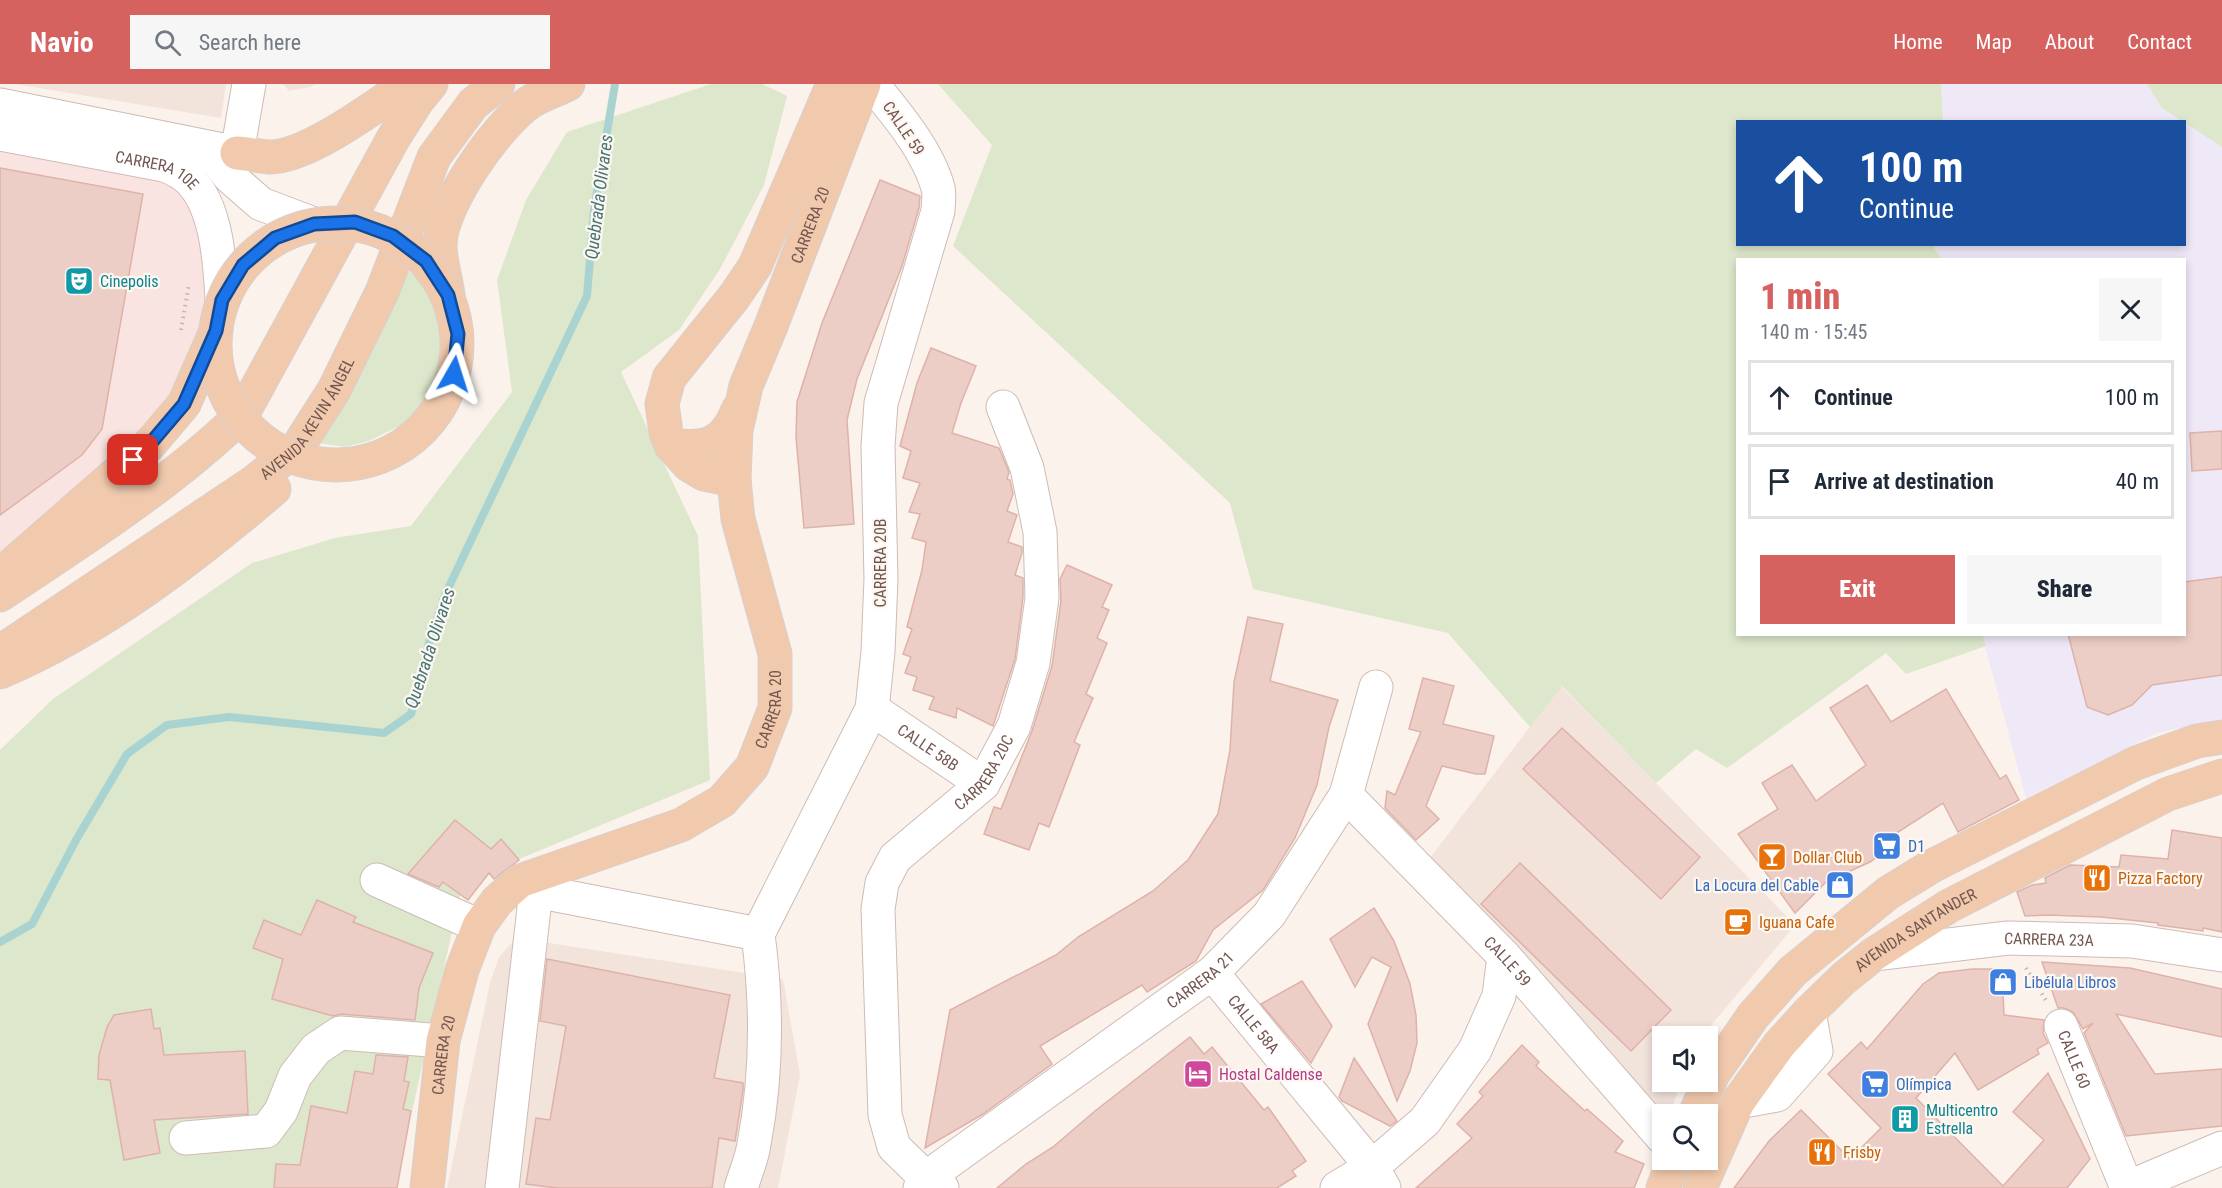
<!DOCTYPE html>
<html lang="en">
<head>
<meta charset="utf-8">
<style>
	:root { --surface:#fff; --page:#f6f6f7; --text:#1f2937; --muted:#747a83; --line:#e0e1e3; --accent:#d66260 }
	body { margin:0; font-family:"Roboto Condensed",sans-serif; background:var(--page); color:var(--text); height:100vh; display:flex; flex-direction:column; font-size:22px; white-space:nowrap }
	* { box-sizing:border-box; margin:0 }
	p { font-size:20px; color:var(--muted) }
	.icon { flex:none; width:33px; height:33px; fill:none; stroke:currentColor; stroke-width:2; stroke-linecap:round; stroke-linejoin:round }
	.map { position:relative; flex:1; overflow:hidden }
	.drawer { position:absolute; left:1736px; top:174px; width:450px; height:378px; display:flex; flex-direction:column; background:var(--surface); border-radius:0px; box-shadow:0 3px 9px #0003 }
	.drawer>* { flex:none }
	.banner { position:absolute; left:1736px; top:36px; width:450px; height:126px; border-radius:0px; box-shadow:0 3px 9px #0003; background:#1a4fa0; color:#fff; overflow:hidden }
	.tools { position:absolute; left:1652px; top:942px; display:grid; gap:12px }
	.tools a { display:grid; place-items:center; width:66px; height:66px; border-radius:0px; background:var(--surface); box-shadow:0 3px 9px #0003; font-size:30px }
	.pin { position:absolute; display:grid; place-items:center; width:51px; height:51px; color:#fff; margin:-26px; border-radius:12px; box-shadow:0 3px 9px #0006 }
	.me { position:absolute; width:66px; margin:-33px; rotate:6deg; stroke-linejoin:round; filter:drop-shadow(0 0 4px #0008) }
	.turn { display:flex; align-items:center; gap:21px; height:126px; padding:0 24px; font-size:27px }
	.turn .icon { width:78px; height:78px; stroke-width:2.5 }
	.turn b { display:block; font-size:42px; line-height:51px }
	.round { display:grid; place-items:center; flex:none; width:63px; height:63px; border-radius:0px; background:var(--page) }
	.headline { display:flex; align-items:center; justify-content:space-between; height:102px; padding:0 24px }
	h1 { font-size:36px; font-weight:800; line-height:45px; color:var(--accent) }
	.action { display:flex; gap:12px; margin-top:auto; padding:12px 24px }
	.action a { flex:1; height:69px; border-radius:0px; background:var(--accent); color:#fff; font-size:24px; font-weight:800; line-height:69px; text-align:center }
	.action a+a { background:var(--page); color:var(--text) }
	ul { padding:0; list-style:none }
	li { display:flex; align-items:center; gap:18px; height:75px; margin:0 12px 9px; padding:0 12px; border:3px solid var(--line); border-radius:0px }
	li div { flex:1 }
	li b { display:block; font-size:22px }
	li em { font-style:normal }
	header { display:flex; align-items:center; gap:36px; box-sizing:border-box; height:84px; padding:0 30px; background:var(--accent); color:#fff }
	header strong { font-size:28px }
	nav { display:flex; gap:33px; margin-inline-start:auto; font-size:21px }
	.search { width:420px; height:54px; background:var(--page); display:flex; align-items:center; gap:15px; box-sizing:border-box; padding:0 21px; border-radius:0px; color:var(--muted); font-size:22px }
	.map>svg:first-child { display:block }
	.residential { fill:#f2e3db }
	.commercial { fill:#f9e4e1 }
	.education { fill:#efe8f7 }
	.green { fill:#dce7cb }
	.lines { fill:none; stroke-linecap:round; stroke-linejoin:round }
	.stream { stroke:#a9d3d1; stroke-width:8 }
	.building { fill:#edcec7; stroke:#deb2a9; stroke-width:1.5 }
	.minor-casing { stroke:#cebbb5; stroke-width:35 }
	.major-casing { stroke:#d8d0ce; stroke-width:35 }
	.path { stroke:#d2b1a9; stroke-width:4; stroke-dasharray:1.5 4.5; stroke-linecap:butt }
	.minor { stroke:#fff; stroke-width:33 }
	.major { stroke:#f1caad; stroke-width:33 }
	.major-bridge-casing { stroke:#d8d0ce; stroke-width:35; stroke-linecap:butt }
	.major-bridge { stroke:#f1caad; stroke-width:33 }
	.route-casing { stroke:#114b97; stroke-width:15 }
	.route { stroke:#1a73e8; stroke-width:10 }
	.labels { text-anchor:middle; stroke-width:4.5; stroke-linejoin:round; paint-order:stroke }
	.street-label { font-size:16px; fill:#745651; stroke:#fdf7f2 }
	.culture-label { font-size:16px; fill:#0d838f; stroke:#fdf7f2; text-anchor:start }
	.shop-label { font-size:16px; fill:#366cbe; stroke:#fdf7f2; text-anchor:start }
	.food-label { font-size:16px; fill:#c56008; stroke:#fdf7f2; text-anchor:start }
	.hotel-label { font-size:16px; fill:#b23c85; stroke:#fdf7f2; text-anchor:start }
	.water-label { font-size:18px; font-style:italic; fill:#467675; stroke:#fdf7f2 }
</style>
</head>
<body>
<header>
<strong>Navio</strong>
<div class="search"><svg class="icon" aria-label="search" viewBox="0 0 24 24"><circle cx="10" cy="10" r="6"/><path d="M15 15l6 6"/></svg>Search here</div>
<nav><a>Home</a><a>Map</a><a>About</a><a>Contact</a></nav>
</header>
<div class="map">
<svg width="2222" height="1104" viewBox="0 0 2222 1104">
	<rect width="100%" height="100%" fill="#fbf2ec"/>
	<g class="residential">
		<polygon points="15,0 226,0 221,34"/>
		<polygon points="283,0 315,0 310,3 289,7"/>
		<polygon points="1561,602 1795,841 1702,952 1662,952 1662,998 1681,998 1670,1030 1667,1030 1427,778"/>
		<polygon points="516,854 783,895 800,991 778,1104 447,1104 490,899 499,873"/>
	</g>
	<polygon class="commercial" points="0,65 159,94 185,110 197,137 205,179 204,225 189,283 163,334 0,482"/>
	<g class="education">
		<polygon points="1941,0 2147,0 2162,24 2183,37 1943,37"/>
		<polygon points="2184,38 2222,63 2222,635 2157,649 2026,714 1982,551 2184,550 2184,176 1942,175 1932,161 2184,160"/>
	</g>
	<g class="green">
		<polygon points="711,0 762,0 787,12 764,101 720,185 679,246 621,288 698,452 710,696 463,798 395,1104 0,1104 0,666 53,615 252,479 335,454 411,442 512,308 497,196 526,116 567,48"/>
		<polygon points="938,0 1941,0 1943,37 1737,38 1737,160 1932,161 1942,175 1737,176 1737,550 1982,550 1986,562 1906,590 1886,569 1727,684 1696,665 1656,699 1562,602 1530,643 1448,549 1253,505 1230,419 953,162 992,61"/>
		<polygon points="2147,0 2222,0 2222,63 2162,24"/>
		<polygon points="404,184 421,197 435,216 443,246 441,278 426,316 403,340 369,357 345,363 319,359"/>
	</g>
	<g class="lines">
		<polyline class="stream" points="0,858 32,840 76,756 127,670 167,641 229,633 384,649 411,630 429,559 445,511 587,212 594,126 615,0"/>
	</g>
	<g class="building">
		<polygon points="0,84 143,110 102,345 82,371 0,431"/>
		<polygon points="880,96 920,112 919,124 902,182 857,295 847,336 854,440 804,444 796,353 797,318 822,239"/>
		<polygon points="931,264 976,282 961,319 952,349 999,364 1009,388 1007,395 1010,396 1013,410 1007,427 1017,431 1008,458 1022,463 1022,469 1015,491 1023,494 1023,513 1015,575 993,642 957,624 956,634 929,625 934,613 913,606 917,593 905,589 911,573 903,570 912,545 907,543 922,486 926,458 912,454 920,430 909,428 920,399 903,394 911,367 900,362 917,299"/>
		<polygon points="2222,347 2222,385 2192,387 2190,349"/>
		<polygon points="1067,481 1112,501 1102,523 1109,526 1097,554 1107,559 1086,610 1093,614 1074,658 1080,661 1049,743 1039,739 1029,766 984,750 994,723 1001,725 1032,647 1052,582 1061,517 1060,495"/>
		<polygon points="2222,493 2222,591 2152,601 2132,621 2108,631 2087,623 2068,550 2184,550 2184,498"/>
		<polygon points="1248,533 1283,540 1270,597 1338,616 1329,643 1317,701 1295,754 1263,806 1213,846 1196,877 1147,908 1142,901 1040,962 1052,980 983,1030 925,1064 950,926 1056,871 1078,853 1153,807 1188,776 1218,730 1230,666 1234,598"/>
		<polygon points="1423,594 1454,602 1443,640 1494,652 1485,690 1476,690 1442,682 1426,722 1439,735 1416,756 1385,724 1387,707 1395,711 1421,648 1409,645"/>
		<polygon points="1867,601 1891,638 1946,605 2000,695 2006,691 2019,716 1958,748 1943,719 1895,750 1900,756 1870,778 1826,798 1795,829 1738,750 1778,725 1762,699 1792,681 1816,717 1866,681 1830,624"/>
		<polygon points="1562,644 1700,773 1661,815 1523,685"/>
		<polygon points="455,736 491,765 501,755 519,776 494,795 489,789 468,816 443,798 439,803 408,790"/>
		<polygon points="2172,746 2222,754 2222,848 2203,844 2203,847 2158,841 2158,839 2101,833 2048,831 2025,832 2017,808 2032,801 2046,799 2045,794 2070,781 2119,783 2121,771 2168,775"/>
		<polygon points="1520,779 1671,926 1631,967 1481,820"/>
		<polygon points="317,816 356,833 353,838 433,869 419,904 415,936 341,930 333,932 272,915 283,875 253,864 264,836 301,851"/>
		<polygon points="1374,824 1394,857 1410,900 1416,931 1417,959 1410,987 1397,1017 1368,940 1391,883 1372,873 1355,903 1330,855"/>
		<polygon points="547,875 730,911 714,994 743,999 743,1006 735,1057 719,1054 712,1104 557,1104 526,1100 536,1034 550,1036 566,942 540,937"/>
		<polygon points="2042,878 2130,884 2222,905 2222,953 2116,930 2155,990 2222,985 2222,1042 2126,1052 2084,949 2093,939 2083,945 2073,928 2064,924 2058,924"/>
		<polygon points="1972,885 2002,885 2004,931 2044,936 2043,949 2048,959 2037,965 2039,970 1978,1006 1955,969 1916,1014 2003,1102 2044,1056 2013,1028 2048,989 2090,1075 2067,1104 1734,1104 1769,1057 1801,1026 1850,1075 1881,1044 1828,990 1861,958 1867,965 1923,900 1939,889"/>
		<polygon points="1302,897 1332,942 1311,979 1261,920"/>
		<polygon points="151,925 154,945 160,944 164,971 245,967 248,1030 154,1036 160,1069 124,1076 110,996 98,995 99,971 107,943 114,931"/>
		<polygon points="1190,953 1204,970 1212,963 1264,1026 1268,1023 1306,1077 1292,1087 1296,1092 1277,1104 997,1104 1026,1080 1053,1063 1095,1027"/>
		<polygon points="1522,961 1539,978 1536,982 1585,1027 1587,1025 1623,1057 1615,1068 1644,1080 1634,1104 1416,1104 1472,1054 1457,1040 1483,1012 1479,1008"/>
		<polygon points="376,971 408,973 404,997 409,998 403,1025 411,1027 397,1104 274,1104 276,1080 300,1081 311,1022 347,1029 355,987 373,990"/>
		<polygon points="1354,974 1397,1037 1390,1042 1342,1017 1339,1013"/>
	</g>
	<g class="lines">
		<g class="minor-casing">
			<g id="minor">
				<polyline points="0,21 237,69 249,0"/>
				<path id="s1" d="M0 50 164 81C170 83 176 86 181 89 217 112 220 179 222 216"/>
				<polyline points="195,61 217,77 229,92 261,120 314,140"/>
				<path id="s2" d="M872 625 983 700"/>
				<path id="s3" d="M1346 711 1504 872 1662 1053"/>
				<polyline points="377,796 479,842"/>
				<path d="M758 850 872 625 878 568 881 495 878 362 881 319 938 127C938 120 940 111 938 104 928 67 896 29 872 0"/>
				<path id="s4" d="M1874 870 2008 854 2132 857 2222 871"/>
				<path id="s5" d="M1212 889 1372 1083 1384 1104"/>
				<path id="s6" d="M2061 942 2127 1104"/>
				<polyline points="1738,1018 1777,1011 1816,967 1809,928"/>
				<polyline points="186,1054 266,1047 281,1027 295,992 316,965 340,949 443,957"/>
				<polyline points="502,1104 536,807 758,850"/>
				<path d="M741 1104C745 1090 752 1075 754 1060 767 992 767 918 758 850"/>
				<path id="s7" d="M920 1104 926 1094 1212 889 1269 831 1346 711 1376 603"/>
				<path id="s8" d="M942 1104 926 1094 894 1063 885 1031 878 825 882 799 895 774 983 700 1014 642 1033 579 1042 514 1040 448 1027 384 1003 323"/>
				<polyline points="1337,1104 1372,1083 1425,1037 1475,966 1499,912 1504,872"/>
				<polyline points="2127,1104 2222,1064"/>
			</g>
		</g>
		<g class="major-casing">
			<g id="major">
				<path d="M237 69C248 70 259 72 270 73 308 73 375 22 408 0"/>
				<path d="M448 211C446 195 440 177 440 161 440 121 498 40 530 18 541 11 556 6 568 0"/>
				<path d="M671 361C706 366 725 360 738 326"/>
				<polyline points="734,396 704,390 689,381 671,361 666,349 662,320 669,294 734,213 755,182 833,0"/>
				<polyline points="7,485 150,360 184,320 216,247"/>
				<path d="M0 511C84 455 169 401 242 331L394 53 417 17 431 0"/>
				<path id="s9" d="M0 568 254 398 297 364 334 306 382 208 434 73 473 20 498 0"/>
				<path d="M0 588C102 544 190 477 274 405"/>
				<polyline points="1695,1030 1713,990 1753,932 1793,887 1888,809 1932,782 2136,679 2197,657 2222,653"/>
				<path id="s10" d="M427 1104 443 957 462 886 479 842 497 817 520 797 681 741 722 717 752 683 775 624V570L738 435 734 396 736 346 746 302 771 242 864 0"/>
				<polyline points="1663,1104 1674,1076"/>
				<path id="s11" d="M1700 1104 1738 1018 1779 961 1809 928 1844 894 1874 870 1949 822 2168 710 2222 692"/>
			</g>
		</g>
		<g class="path">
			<polyline points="181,246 189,200"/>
			<polyline points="2026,884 2047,918"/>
		</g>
		<use href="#minor" class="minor"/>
		<use href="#major" class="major"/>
		<g class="major-bridge-casing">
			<circle id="major-bridge" cx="336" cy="260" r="121"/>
		</g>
		<use href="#major-bridge" class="major-bridge"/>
	</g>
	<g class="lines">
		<g class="route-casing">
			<polyline id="route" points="133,376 150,360 184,320 216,247 222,216 243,181 275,154 314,140 355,138 393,152 426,177 448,211 458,250 454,290"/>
		</g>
		<use href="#route" class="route"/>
	</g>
	<defs>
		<g id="theatre-square" transform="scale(1.5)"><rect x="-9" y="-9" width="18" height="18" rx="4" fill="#0f9aa8" stroke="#fdf7f2"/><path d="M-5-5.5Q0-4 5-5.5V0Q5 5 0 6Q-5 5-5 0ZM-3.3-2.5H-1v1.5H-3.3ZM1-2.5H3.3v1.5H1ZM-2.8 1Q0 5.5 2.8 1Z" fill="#fff"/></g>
		<g id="supermarket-square" transform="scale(1.5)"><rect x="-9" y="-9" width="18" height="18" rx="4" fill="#3f7fe0" stroke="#fdf7f2"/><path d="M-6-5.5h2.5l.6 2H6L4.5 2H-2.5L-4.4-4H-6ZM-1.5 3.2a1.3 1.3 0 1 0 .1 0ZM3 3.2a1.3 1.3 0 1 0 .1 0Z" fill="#fff"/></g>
		<g id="bar-square" transform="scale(1.5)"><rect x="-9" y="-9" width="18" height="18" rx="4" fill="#e8710a" stroke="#fdf7f2"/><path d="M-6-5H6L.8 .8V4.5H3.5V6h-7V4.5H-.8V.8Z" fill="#fff"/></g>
		<g id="restaurant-square" transform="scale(1.5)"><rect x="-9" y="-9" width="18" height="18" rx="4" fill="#e8710a" stroke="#fdf7f2"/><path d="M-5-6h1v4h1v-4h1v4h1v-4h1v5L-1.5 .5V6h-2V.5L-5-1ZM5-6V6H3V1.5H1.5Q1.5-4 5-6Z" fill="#fff"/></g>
		<g id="shop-square" transform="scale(1.5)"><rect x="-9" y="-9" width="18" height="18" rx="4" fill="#3f7fe0" stroke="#fdf7f2"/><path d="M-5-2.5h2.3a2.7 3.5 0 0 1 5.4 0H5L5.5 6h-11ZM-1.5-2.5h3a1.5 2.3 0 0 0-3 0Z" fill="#fff"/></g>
		<g id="cafe-square" transform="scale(1.5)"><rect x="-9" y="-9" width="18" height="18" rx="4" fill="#e8710a" stroke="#fdf7f2"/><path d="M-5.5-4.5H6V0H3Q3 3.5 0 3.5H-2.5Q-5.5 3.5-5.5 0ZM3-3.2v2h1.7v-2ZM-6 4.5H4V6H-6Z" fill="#fff"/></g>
		<g id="hotel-square" transform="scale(1.5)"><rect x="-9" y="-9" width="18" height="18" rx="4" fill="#d1479c" stroke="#fdf7f2"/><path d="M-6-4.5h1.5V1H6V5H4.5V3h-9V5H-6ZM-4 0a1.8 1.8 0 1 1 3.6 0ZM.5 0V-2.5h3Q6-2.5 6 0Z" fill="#fff"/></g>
		<g id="building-square" transform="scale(1.5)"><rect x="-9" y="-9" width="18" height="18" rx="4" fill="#0f9aa8" stroke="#fdf7f2"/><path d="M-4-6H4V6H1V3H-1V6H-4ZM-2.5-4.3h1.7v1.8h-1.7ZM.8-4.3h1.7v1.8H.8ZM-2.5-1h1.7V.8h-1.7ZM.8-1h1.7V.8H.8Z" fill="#fff"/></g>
	</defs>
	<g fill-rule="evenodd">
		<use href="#theatre-square" x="79" y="197"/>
		<use href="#supermarket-square" x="1887" y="762"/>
		<use href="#bar-square" x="1772" y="773"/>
		<use href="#restaurant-square" x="2097" y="794"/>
		<use href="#shop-square" x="1840" y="801"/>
		<use href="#cafe-square" x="1738" y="838"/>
		<use href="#shop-square" x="2003" y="898"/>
		<use href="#hotel-square" x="1198" y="990"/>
		<use href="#supermarket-square" x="1875" y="1000"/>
		<use href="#building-square" x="1905" y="1035"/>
		<use href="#restaurant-square" x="1822" y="1068"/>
	</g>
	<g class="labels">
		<g class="street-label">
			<text transform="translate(904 44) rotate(56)" y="6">CALLE 59</text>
			<text dy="6" stroke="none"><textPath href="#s1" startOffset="162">CARRERA 10E</textPath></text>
			<text dy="6" stroke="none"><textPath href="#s10" startOffset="1158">CARRERA 20</textPath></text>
			<text dy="6" stroke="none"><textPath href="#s9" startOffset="390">AVENIDA KEVIN ÁNGEL</textPath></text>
			<text transform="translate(880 479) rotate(-90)" y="6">CARRERA 20B</text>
			<text dy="6" stroke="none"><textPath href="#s10" startOffset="654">CARRERA 20</textPath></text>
			<text dy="6" stroke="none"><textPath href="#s2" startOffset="68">CALLE 58B</textPath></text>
			<text dy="6" stroke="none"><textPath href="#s8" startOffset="482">CARRERA 20C</textPath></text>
			<text dy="6" stroke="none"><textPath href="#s11" startOffset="344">AVENIDA SANTANDER</textPath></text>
			<text dy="6" stroke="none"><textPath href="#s4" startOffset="176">CARRERA 23A</textPath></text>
			<text dy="6" stroke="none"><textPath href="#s3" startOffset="232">CALLE 59</textPath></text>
			<text dy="6" stroke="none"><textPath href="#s7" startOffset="350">CARRERA 21</textPath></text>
			<text dy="6" stroke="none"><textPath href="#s5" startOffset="66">CALLE 58A</textPath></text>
			<text dy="6" stroke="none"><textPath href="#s10" startOffset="134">CARRERA 20</textPath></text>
			<text dy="6" stroke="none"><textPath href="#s6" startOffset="36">CALLE 60</textPath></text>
		</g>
		<g class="culture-label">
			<text x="100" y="203">Cinepolis</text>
			<text x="1926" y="1032">Multicentro<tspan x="1926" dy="18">Estrella</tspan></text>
		</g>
		<g class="shop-label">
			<text x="1908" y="768">D1</text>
			<text x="1819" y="807" text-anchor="end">La Locura del Cable</text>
			<text x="2024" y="904">Libélula Libros</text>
			<text x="1896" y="1006">Olímpica</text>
		</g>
		<g class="food-label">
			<text x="1793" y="779">Dollar Club</text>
			<text x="2118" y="800">Pizza Factory</text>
			<text x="1759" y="844">Iguana Cafe</text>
			<text x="1843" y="1074">Frisby</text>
		</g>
		<g class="hotel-label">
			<text x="1219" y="996">Hostal Caldense</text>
		</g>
		<g class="water-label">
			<text transform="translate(599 113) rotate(-83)" y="6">Quebrada Olivares</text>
			<text transform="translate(430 564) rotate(-72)" y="6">Quebrada Olivares</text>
		</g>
	</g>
</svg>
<div class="tools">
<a><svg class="icon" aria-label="sound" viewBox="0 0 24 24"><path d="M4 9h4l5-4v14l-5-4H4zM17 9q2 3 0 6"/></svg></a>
<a><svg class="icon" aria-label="search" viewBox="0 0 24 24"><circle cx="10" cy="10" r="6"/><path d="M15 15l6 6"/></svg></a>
</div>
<div class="pin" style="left:133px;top:376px;background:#d93025"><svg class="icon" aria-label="arrive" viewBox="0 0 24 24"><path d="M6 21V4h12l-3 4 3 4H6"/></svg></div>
<svg class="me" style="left:454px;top:290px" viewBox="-20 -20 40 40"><path d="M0-17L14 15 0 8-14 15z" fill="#1a73e8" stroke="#fff" stroke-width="4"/></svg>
<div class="banner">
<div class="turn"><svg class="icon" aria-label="ahead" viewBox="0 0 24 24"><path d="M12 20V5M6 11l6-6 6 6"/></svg><div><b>100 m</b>Continue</div></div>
</div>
<section class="drawer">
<div class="headline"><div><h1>1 min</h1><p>140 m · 15:45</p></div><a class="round"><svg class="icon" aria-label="close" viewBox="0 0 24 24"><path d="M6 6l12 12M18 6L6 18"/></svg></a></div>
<ul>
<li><svg class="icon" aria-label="ahead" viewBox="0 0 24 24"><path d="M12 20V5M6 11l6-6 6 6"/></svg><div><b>Continue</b></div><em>100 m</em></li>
<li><svg class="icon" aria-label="arrive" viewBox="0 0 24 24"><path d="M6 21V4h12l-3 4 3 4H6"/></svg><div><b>Arrive at destination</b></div><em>40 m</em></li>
</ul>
<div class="action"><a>Exit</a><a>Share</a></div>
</section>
</div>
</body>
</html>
